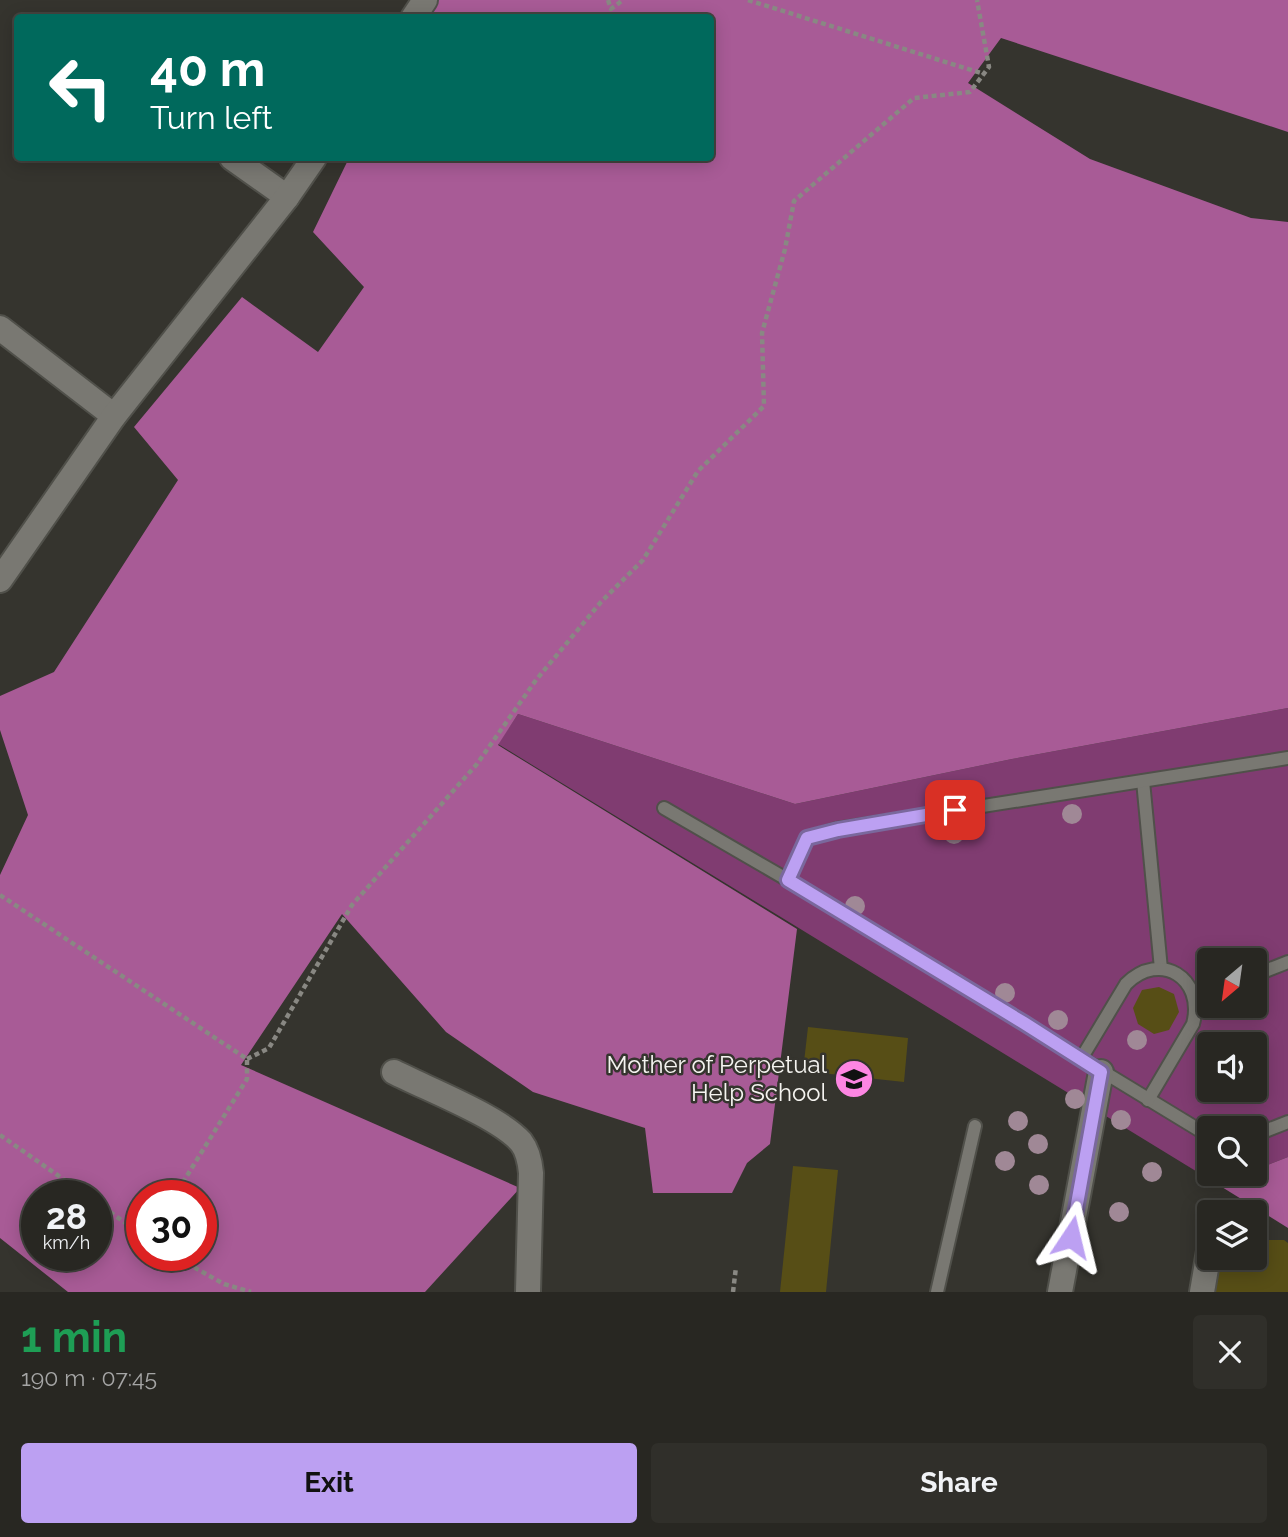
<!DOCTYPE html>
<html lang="en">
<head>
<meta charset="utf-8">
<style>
	:root { --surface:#282722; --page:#302f2a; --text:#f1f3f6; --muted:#a5a5a5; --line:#444440; --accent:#bca0f2 }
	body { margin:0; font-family:Raleway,sans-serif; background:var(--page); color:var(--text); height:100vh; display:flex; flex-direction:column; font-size:26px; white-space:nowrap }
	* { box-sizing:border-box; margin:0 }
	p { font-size:23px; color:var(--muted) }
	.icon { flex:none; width:38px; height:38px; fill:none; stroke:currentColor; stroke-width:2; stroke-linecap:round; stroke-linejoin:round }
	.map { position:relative; height:1292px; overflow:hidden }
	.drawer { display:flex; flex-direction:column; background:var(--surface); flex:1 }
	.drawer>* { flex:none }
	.banner { position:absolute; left:14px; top:14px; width:700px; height:147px; border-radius:7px; box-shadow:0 4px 18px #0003,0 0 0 2px var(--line); background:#00695c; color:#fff; overflow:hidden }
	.needle { width:46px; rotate:209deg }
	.controls { position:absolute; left:1197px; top:948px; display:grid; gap:14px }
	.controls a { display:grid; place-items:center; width:70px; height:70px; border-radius:7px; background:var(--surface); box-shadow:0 4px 18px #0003,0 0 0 2px var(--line); font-size:35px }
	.speed { position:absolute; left:21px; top:1180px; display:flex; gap:14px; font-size:35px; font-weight:700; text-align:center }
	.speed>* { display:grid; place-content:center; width:91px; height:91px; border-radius:50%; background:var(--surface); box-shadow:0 4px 18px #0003,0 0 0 2px var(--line); line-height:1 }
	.speed small { font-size:18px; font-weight:400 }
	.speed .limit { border:10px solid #d22; background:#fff; color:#111 }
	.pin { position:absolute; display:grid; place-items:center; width:60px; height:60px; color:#fff; margin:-30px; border-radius:14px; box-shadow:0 4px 10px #0006 }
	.me { position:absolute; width:77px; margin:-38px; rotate:10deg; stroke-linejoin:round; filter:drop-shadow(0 0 5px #0008) }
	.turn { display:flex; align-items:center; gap:24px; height:147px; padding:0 21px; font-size:32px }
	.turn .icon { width:91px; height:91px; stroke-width:2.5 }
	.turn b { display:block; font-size:49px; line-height:60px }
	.round { display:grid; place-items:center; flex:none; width:74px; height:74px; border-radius:7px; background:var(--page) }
	.headline { display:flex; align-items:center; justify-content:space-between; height:119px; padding:0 21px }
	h1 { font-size:42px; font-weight:700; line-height:52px; color:#1e9e55 }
	.cta { display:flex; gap:14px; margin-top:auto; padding:14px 21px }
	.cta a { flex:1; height:80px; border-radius:7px; background:var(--accent); color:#111; font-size:28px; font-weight:700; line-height:80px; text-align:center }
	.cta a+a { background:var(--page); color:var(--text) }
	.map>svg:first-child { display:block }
	.green { fill:#803c71; fill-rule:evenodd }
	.water { fill:#a85b96; fill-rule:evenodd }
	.building { fill:#574e16 }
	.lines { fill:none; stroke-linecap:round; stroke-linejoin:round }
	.service-casing { stroke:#50504a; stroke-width:16 }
	.minor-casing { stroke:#50504a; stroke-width:28 }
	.path { stroke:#898883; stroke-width:4.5; stroke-dasharray:5 3.5; stroke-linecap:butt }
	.service { stroke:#797872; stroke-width:12 }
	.minor { stroke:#797872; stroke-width:24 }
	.tree { fill:#a08896 }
	.route-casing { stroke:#7a689d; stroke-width:18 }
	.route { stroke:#bca0f2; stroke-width:12 }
	.labels { text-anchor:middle; stroke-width:5; stroke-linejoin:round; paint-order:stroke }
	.poi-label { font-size:24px; fill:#f5f4f0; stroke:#35342e; text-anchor:end }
</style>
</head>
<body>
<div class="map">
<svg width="1288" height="1292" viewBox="0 0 1288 1292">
	<rect width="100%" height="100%" fill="#35342e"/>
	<path class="green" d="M1288 708V1157L1255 1170V1129H1209V1174H1244L1217 1184 498 744 518 714 795 804 1012 759ZM1209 961H1255V1006H1209ZM1209 1045H1255V1090H1209Z"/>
	<g class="water">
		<path d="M429 0H1288V132L1001 38 968 83 1090 159 1251 218 1288 222V708L1012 759 795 804 518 714 498 745 797 929 770 1144 747 1163 732 1193H653L645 1128 533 1092 446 1032 342 914 241 1065 520 1188 425 1292H68L0 1238V875L28 815 0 730V696L54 672 178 480 134 427 242 297 318 352 364 287 313 232 349 158H710V18L416 17ZM37 1195H96V1255H37ZM142 1195H201V1255H142Z"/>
		<polygon points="1288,1157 1288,1228 1217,1184 1244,1174 1255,1174 1255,1170"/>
	</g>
	<g class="building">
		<polygon points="1159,987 1174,994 1179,1012 1169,1030 1154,1034 1138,1024 1133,1008 1142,990"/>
		<polygon points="808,1027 908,1038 904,1082 803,1071"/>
		<polygon points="793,1166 838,1170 826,1292 780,1292"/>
		<polygon points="1255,1240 1284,1240 1288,1243 1288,1292 1205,1292 1214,1258 1255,1258"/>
	</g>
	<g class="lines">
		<g class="service-casing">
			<g id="service">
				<polyline points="1143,781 1161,969"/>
				<polyline points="664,808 788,880 1209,1136"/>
				<polyline points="788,880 807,838 837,829 1288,758"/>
				<polyline points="1255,975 1288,962"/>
				<polyline points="1195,997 1209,991"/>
				<path d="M1081 1059 1126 984C1160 950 1205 978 1193 1024L1148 1100"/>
				<polyline points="1255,1135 1288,1122"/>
				<polyline points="937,1292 975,1126"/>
			</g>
		</g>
		<g class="minor-casing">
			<g id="minor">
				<polyline points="413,18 425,0"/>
				<polyline points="232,158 287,197"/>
				<polyline points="0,328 114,416"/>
				<polyline points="0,580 114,416 287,197 314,158"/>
				<path d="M394 1072C427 1089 498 1116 521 1142 528 1151 530 1162 531 1173L528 1292"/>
				<polyline points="1060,1292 1101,1072"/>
				<polyline points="1202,1292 1209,1251"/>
			</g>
		</g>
		<g class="path">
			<polyline points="608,0 611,9 623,0"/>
			<polyline points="748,0 984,74"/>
			<polyline points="0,895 247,1059 247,1079 175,1195"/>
			<polyline points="247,1059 269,1048 352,905 477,764 536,680 601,602 643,560 698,471 764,406 762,333 785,249 794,201 914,98 970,92 989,67 977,0"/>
			<polyline points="0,1135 86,1195"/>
			<polyline points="96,1202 124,1222 142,1225"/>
			<polyline points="172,1255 224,1284 251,1292"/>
			<polyline points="733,1292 736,1267"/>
		</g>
		<use href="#service" class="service"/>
		<use href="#minor" class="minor"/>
	</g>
	<g class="tree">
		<circle cx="1072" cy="814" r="10"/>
		<circle cx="954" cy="834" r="10"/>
		<circle cx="855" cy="906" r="10"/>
		<circle cx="1005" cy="993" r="10"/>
		<circle cx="1058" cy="1020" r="10"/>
		<circle cx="1137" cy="1040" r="10"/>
		<circle cx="1075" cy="1099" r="10"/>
		<circle cx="1121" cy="1120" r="10"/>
		<circle cx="1018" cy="1121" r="10"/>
		<circle cx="1038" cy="1144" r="10"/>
		<circle cx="1005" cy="1161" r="10"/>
		<circle cx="1152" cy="1172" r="10"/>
		<circle cx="1039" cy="1185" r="10"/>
		<circle cx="1119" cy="1212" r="10"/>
	</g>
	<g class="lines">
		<g class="route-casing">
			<polyline id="route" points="955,810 838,830 807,838 788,880 1024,1023 1101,1072 1071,1237"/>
		</g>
		<use href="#route" class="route"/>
	</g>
	<defs>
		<g id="school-disc" transform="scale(2.0125)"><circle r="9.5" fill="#fd86e2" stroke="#35342e"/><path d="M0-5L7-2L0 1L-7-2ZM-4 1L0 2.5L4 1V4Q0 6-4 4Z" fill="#111"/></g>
	</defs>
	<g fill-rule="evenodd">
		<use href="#school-disc" x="854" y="1079"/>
	</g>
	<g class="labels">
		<g class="poi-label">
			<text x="827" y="1073">Mother of Perpetual<tspan x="827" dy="28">Help School</tspan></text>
		</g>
	</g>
</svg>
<div class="controls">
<a><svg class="needle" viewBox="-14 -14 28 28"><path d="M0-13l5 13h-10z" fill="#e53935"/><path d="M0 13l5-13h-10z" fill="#a5a5a5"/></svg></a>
<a><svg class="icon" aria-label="sound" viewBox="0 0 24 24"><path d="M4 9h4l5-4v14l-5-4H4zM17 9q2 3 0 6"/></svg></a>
<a><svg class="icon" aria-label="search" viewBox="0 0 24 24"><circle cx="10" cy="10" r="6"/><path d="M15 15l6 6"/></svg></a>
<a><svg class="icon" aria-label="layers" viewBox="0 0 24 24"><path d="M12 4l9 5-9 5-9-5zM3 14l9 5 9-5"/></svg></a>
</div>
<div class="speed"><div>28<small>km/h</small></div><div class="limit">30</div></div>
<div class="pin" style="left:955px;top:810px;background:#d93025"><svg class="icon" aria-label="arrive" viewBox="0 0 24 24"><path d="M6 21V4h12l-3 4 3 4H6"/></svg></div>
<svg class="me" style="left:1071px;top:1237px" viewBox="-20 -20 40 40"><path d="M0-17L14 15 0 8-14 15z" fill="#bca0f2" stroke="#fff" stroke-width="4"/></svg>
<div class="banner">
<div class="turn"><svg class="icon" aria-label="left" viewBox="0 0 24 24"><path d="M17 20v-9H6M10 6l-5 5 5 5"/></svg><div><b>40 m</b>Turn left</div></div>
</div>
</div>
<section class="drawer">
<div class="headline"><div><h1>1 min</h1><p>190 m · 07:45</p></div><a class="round"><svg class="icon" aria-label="close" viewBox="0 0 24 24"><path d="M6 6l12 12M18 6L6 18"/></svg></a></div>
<div class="cta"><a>Exit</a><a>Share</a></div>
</section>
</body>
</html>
